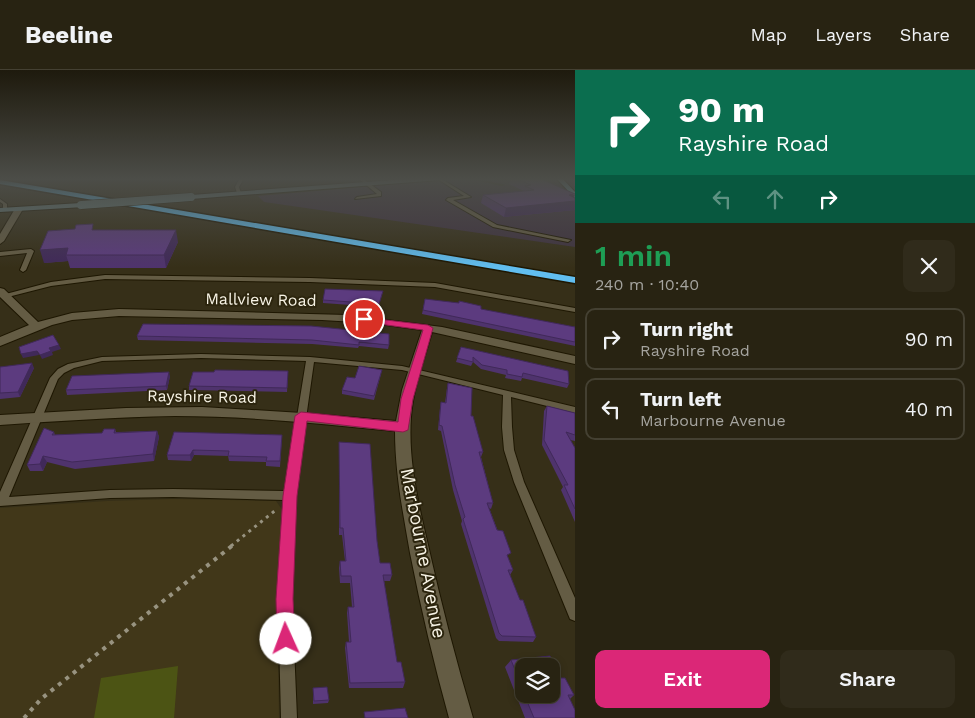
<!DOCTYPE html>
<html lang="en">
<head>
<meta charset="utf-8">
<style>
	:root { --surface:#282312; --page:#302b1b; --text:#f1f3f6; --muted:#a5a49f; --line:#444032; --accent:#db2777 }
	body { margin:0; font-family:"Work Sans",sans-serif; background:var(--page); color:var(--text); height:100vh; display:flex; flex-direction:column; font-size:19px; white-space:nowrap }
	* { box-sizing:border-box; margin:0 }
	p { font-size:16px; color:var(--muted) }
	.icon { flex:none; width:28px; height:28px; fill:none; stroke:currentColor; stroke-width:2; stroke-linecap:round; stroke-linejoin:round }
	.map { position:relative; flex:1; overflow:hidden }
	.panel { display:flex; flex-direction:column; background:var(--surface); width:400px }
	.panel>* { flex:none }
	.hud { background:#0b6e4f; color:#fff; overflow:hidden }
	.buttons { position:absolute; left:515px; top:588px; display:grid; gap:10px }
	.buttons a { display:grid; place-items:center; width:45px; height:45px; border-radius:10px; background:var(--surface); box-shadow:0 2px 8px #0003,0 0 0 1px var(--line); font-size:25px }
	.pin { position:absolute; display:grid; place-items:center; width:42px; height:42px; color:#fff; margin:-21px; border:2px solid #fff; border-radius:50%; box-shadow:0 1px 5px #0007 }
	.me { position:absolute; width:55px; margin:-28px; rotate:358deg; stroke-linejoin:round; filter:drop-shadow(0 0 4px #0008) }
	.turn { display:flex; align-items:center; gap:18px; height:105px; padding:0 20px; font-size:22px }
	.turn .icon { width:65px; height:65px; stroke-width:2.5 }
	.turn b { display:block; font-size:35px; line-height:42px }
	.lanes { display:flex; align-items:center; height:48px; padding:0 20px; background:#0003; justify-content:center; gap:25px; direction:ltr }
	.lanes .off { opacity:.35 }
	.round { display:grid; place-items:center; flex:none; width:52px; height:52px; border-radius:10px; background:var(--page) }
	.overview { display:flex; align-items:center; justify-content:space-between; height:85px; padding:0 20px }
	h1 { font-size:30px; font-weight:600; line-height:38px; color:#1e9e55 }
	.cta { display:flex; gap:10px; margin-top:auto; padding:10px 20px }
	.cta a { flex:1; height:58px; border-radius:10px; background:var(--accent); color:#fff; font-size:20px; font-weight:600; line-height:58px; text-align:center }
	.cta a+a { background:var(--page); color:var(--text) }
	ul { padding:0; list-style:none }
	li { display:flex; align-items:center; gap:15px; height:62px; margin:0 10px 8px; padding:0 10px; border:2px solid var(--line); border-radius:10px }
	li div { flex:1 }
	li b { display:block; font-size:19px }
	li em { font-style:normal }
	header { display:flex; align-items:center; gap:30px; box-sizing:border-box; height:70px; padding:0 25px; background:var(--surface); border-bottom:1px solid var(--line) }
	header strong { font-size:24px }
	nav { display:flex; gap:28px; margin-inline-start:auto; font-size:18px }
	main { display:flex; flex:1; min-height:0 }
	.map>svg:first-child { display:block }
	.commercial { fill:#3f3240 }
	.built { fill:#413719 }
	.green { fill:#4c5414 }
	.lines { fill:none; stroke-linecap:round; stroke-linejoin:round }
	.service-casing { stroke:#1e1702; stroke-width:2 }
	.minor-casing { stroke:#1e1702; stroke-width:2 }
	.secondary-casing { stroke:#1e1702; stroke-width:2 }
	.primary-casing { stroke:#1e1702; stroke-width:2 }
	.motorway-casing { stroke:#1e1702; stroke-width:3 }
	.path-far1 { stroke:#989380; stroke-width:3; stroke-dasharray:3 4.5; stroke-linecap:butt }
	.path { stroke:#989380; stroke-width:4; stroke-dasharray:4 5.5; stroke-linecap:butt }
	.service { fill:#645c44; fill-rule:evenodd }
	.minor { fill:#645c44; fill-rule:evenodd }
	.secondary { fill:#637978; fill-rule:evenodd }
	.primary { fill:#6297ab; fill-rule:evenodd }
	.motorway { fill:#61bef0; fill-rule:evenodd }
	.secondary-bridge-casing { stroke:#1e1702; stroke-width:9; stroke-linecap:butt }
	.secondary-bridge { stroke:#637978; stroke-width:8 }
	.wall { fill:#4f336d; fill-rule:evenodd }
	.shaded-wall { fill:#402959 }
	.building { fill:#5c3b7f; stroke:#402959 }
	.route { fill:#db2777; stroke:#8e194d }
	.labels { text-anchor:middle; stroke-width:4; stroke-linejoin:round; paint-order:stroke }
	.street-label { font-size:16px; fill:#f7f3e5; stroke:#2c250e }
	.near-street-label { font-size:19px; fill:#f7f3e5; stroke:#2c250e }
</style>
</head>
<body>
<header>
<strong>Beeline</strong>
<nav><a>Map</a><a>Layers</a><a>Share</a></nav>
</header>
<main>
<div class="map">
<svg width="575" height="648" viewBox="0 0 575 648">
	<rect width="100%" height="100%" fill="#362f18"/>
	<polygon class="commercial" points="467,108 501,116 506,115 473,108 575,108 575,177 264,132 258,126"/>
	<polygon class="built" points="173,429 276,431 283,441 277,528 279,648 0,648 0,438 107,431"/>
	<polygon class="green" points="178,596 174,648 94,648 101,608"/>
	<g class="lines">
		<g class="service-casing">
			<g id="service">
				<polygon points="240,108 244,108 239,117 241,123 239,124 237,123 235,117"/>
				<polygon points="358,108 362,108 381,122 381,126 355,129 357,127 377,124"/>
				<polygon points="436,108 440,108 471,127 453,130 497,155 571,170 568,172 493,157 446,130 448,128 464,126"/>
				<polygon points="494,108 525,108 523,109 496,109"/>
				<polygon points="0,129 7,134 7,141 3,140 3,134 0,132"/>
				<polygon points="31,179 34,181 26,200 23,202 20,200 27,183 0,186 0,182"/>
				<polygon points="105,205 310,208 435,213 575,238 575,242 435,217 310,212 105,209 51,216 4,228 1,226 2,225 51,212"/>
				<path d="M201 284 310 287 402 296 575 337V343L511 327 512 357 514 380 524 412 575 528V551L570 549 514 412 504 380 502 357 503 325 402 300 314 292 295 426 292 529 297 648H281L278 529 284 430 173 427 110 428 0 436V422L50 308 58 299 68 294 102 287ZM201 288 306 291 285 421 173 419 110 420 9 427 58 309 64 303 74 298 102 291Z"/>
			</g>
		</g>
		<g class="minor-casing">
			<g id="minor">
				<polygon points="16,137 23,139 4,171 0,174 0,164"/>
				<path d="M0 218 4 219 38 252 72 243 119 239 347 245 442 257 575 286V294L432 262C424 290 413 318 411 347 408 390 418 433 428 475 441 533 456 591 473 648H449C434 594 421 539 410 483 403 443 395 403 395 361 322 354 249 346 175 346 117 347 58 351 0 355V345L126 338 202 337 302 343 396 351 402 320 422 260 372 253 322 250 119 246 72 250 52 255 0 276V267L29 255 0 227Z"/>
			</g>
		</g>
		<g class="secondary-casing">
			<g id="secondary">
				<polygon points="420,108 443,108 440,110 191,129 187,127 191,125"/>
				<polygon points="81,133 85,135 84,137 0,142 0,138"/>
			</g>
		</g>
		<g class="primary-casing">
			<polygon id="primary" points="556,108 562,108 575,122 575,128"/>
		</g>
		<g class="motorway-casing">
			<polygon id="motorway" points="0,110 575,207 575,213 0,114"/>
		</g>
		<polyline class="path-far1" points="231,476 277,439"/>
		<polyline class="path" points="24,648 41,629 233,475"/>
		<use href="#service" class="service"/>
		<use href="#minor" class="minor"/>
		<use href="#secondary" class="secondary"/>
		<use href="#primary" class="primary"/>
		<use href="#motorway" class="motorway"/>
		<g class="secondary-bridge-casing">
			<polyline id="secondary-bridge" points="81,135 191,127"/>
		</g>
		<use href="#secondary-bridge" class="secondary-bridge"/>
	</g>
	<g class="wall">
		<polygon points="511,108 539,108 575,128 575,140 504,147 481,133 483,125 524,121 509,114"/>
		<polygon points="573,108 575,108 575,116 574,116"/>
		<polygon points="95,160 178,172 166,198 70,198 68,191 44,193"/>
		<polygon points="382,225 378,237 323,233 323,230"/>
		<polygon points="425,229 575,257 575,276 422,244"/>
		<polygon points="143,254 389,275 388,279 359,276 358,278 312,274 138,270 137,266"/>
		<polygon points="461,277 569,314 567,318 522,308 521,311 505,308 506,305 481,299 473,292 471,296 456,292"/>
		<polygon points="0,297 34,298 20,327 0,329"/>
		<polygon points="288,301 287,322 189,320 189,316 214,302"/>
		<polygon points="381,304 374,330 342,324 342,320 355,308"/>
		<polygon points="170,306 167,320 67,325 66,320"/>
		<polygon points="448,313 471,346 483,382 481,387 493,433 491,439 489,438 513,500 510,505 520,530 536,567 533,572 499,571 496,568 461,454 462,451 453,420 441,361 438,360 440,338 441,332 445,333 447,318"/>
		<polygon points="547,336 575,343 575,371 570,370 575,378 575,452 561,420 563,417 542,375 544,341"/>
		<polygon points="115,359 116,362 157,361 159,367 154,391 75,399 47,392 43,401 30,401 27,395 54,362 55,365 102,363"/>
		<polygon points="282,365 280,397 266,396 266,392 229,391 228,386 194,385 191,391 168,390 167,385"/>
		<polygon points="339,372 377,471 380,493 392,505 390,511 384,511 397,592 405,612 403,618 349,618 345,578 346,572 349,572 347,543 348,537 352,537 350,513 340,513 339,498 340,491 345,491 342,465 339,465"/>
		<path d="M511 590 560 608 574 625 570 629 575 648H525L505 597ZM524 596 551 624H524Z"/>
		<polygon points="313,618 329,630 328,633 313,634"/>
	</g>
	<g class="shaded-wall">
		<polygon points="569,125 575,125 573,132 575,131 575,140 504,147 506,138"/>
		<polygon points="176,160 178,172 166,198 164,185"/>
		<polygon points="68,178 66,185 68,191 44,193 40,180"/>
		<polygon points="59,275 61,279 52,282 53,285 42,289 40,285 49,278"/>
		<polygon points="37,281 39,285 23,288 21,284"/>
		<polygon points="32,293 34,298 20,327 18,322"/>
		<polygon points="169,302 170,306 167,320 166,316"/>
		<polygon points="157,361 159,367 154,391 153,384"/>
		<polygon points="193,380 194,385 191,391 190,385"/>
		<polygon points="43,386 47,392 43,401 40,394"/>
	</g>
	<g class="building">
		<polygon points="515,108 539,108 575,124 569,125 575,128 575,131 506,138 483,125 534,120 525,116 531,115"/>
		<polygon points="93,154 92,160 176,160 164,185 66,185 68,178 40,180 48,161 75,159 76,155"/>
		<polygon points="325,219 383,221 379,234 323,230"/>
		<polygon points="425,229 459,233 459,231 481,236 481,239 575,257 575,272 423,240"/>
		<polygon points="143,254 311,256 389,264 389,275 359,272 359,275 312,270 137,266"/>
		<polygon points="53,265 59,275 49,278 51,281 40,285 37,281 21,284 19,277"/>
		<polygon points="461,277 568,301 569,314 523,303 522,307 507,304 507,300 482,295 473,287 473,292 457,288"/>
		<polygon points="32,293 18,322 0,323 0,297"/>
		<polygon points="359,296 382,300 374,326 342,320 347,307 355,308"/>
		<polygon points="215,300 288,301 287,318 189,316 193,302 214,302"/>
		<polygon points="169,302 166,316 66,320 72,306"/>
		<polygon points="448,313 472,318 471,346 473,346 483,382 479,382 493,433 487,433 497,460 503,461 511,483 507,485 513,500 508,500 520,530 523,530 536,567 502,566 499,563 463,449 465,447 455,415 442,356 439,355 441,332 446,333"/>
		<polygon points="547,336 575,343 575,365 566,362 575,378 575,439 564,415 568,415 544,370"/>
		<polygon points="44,358 54,362 52,365 102,363 104,359 115,359 114,363 157,361 153,384 72,392 43,386 40,394 27,395"/>
		<polygon points="174,362 282,365 280,391 266,391 267,387 228,386 229,381 193,380 190,385 167,385"/>
		<polygon points="339,372 370,374 377,471 380,493 390,493 392,505 383,505 397,592 401,592 405,612 350,613 346,572 351,572 348,537 354,537 351,506 341,506 340,491 346,491 343,458 340,458"/>
		<polygon points="550,586 560,608 565,608 574,625 568,625 575,640 575,648 534,648 524,624 551,624 551,596 524,596 524,622 511,590"/>
		<polygon points="327,617 329,630 314,631 313,618"/>
		<polygon points="405,638 408,648 365,648 364,642"/>
	</g>
	<linearGradient id="sky" x2="0" y2="1"><stop stop-color="#1e1a0d"/><stop offset="0.55" stop-color="#4c4d48"/><stop offset="1" stop-color="#4c4d48" stop-opacity="0"/></linearGradient>
	<rect width="575" height="198" fill="url(#sky)"/>
	<polygon class="route" points="361,247 428,255 433,258 413,329 408,360 403,362 307,351 297,426 293,529 295,569 293,575 286,578 280,575 277,569 276,529 283,426 295,346 301,342 398,352 401,329 423,260 364,252 360,249"/>
	<g class="labels">
		<g class="street-label">
			<text transform="translate(261 229) rotate(1)" y="6">Mallview Road</text>
			<text transform="translate(202 326) rotate(1)" y="6">Rayshire Road</text>
		</g>
		<g class="near-street-label">
			<text transform="translate(424 483) rotate(79)" y="7">Marbourne Avenue</text>
		</g>
	</g>
</svg>
<div class="buttons">
<a><svg class="icon" aria-label="layers" viewBox="0 0 24 24"><path d="M12 4l9 5-9 5-9-5zM3 14l9 5 9-5"/></svg></a>
</div>
<div class="pin" style="left:364px;top:249px;background:#d93025"><svg class="icon" aria-label="arrive" viewBox="0 0 24 24"><path d="M6 21V4h12l-3 4 3 4H6"/></svg></div>
<svg class="me" style="left:286px;top:569px" viewBox="-20 -20 40 40"><circle r="19" fill="#fff"/><path d="M0-13L10 11 0 6-10 11z" fill="#db2777"/></svg>
</div>
<section class="panel">
<div class="hud">
<div class="turn"><svg class="icon" aria-label="right" viewBox="0 0 24 24"><path d="M7 20v-9h11M14 6l5 5-5 5"/></svg><div><b>90 m</b>Rayshire Road</div></div>
<div class="lanes"><svg class="icon off" aria-label="left" viewBox="0 0 24 24"><path d="M17 20v-9H6M10 6l-5 5 5 5"/></svg><svg class="icon off" aria-label="ahead" viewBox="0 0 24 24"><path d="M12 20V5M6 11l6-6 6 6"/></svg><svg class="icon" aria-label="right" viewBox="0 0 24 24"><path d="M7 20v-9h11M14 6l5 5-5 5"/></svg></div>
</div>
<div class="overview"><div><h1>1 min</h1><p>240 m · 10:40</p></div><a class="round"><svg class="icon" aria-label="close" viewBox="0 0 24 24"><path d="M6 6l12 12M18 6L6 18"/></svg></a></div>
<ul>
<li><svg class="icon" aria-label="right" viewBox="0 0 24 24"><path d="M7 20v-9h11M14 6l5 5-5 5"/></svg><div><b>Turn right</b><p>Rayshire Road</p></div><em>90 m</em></li>
<li><svg class="icon" aria-label="left" viewBox="0 0 24 24"><path d="M17 20v-9H6M10 6l-5 5 5 5"/></svg><div><b>Turn left</b><p>Marbourne Avenue</p></div><em>40 m</em></li>
</ul>
<div class="cta"><a>Exit</a><a>Share</a></div>
</section>
</main>
</body>
</html>
